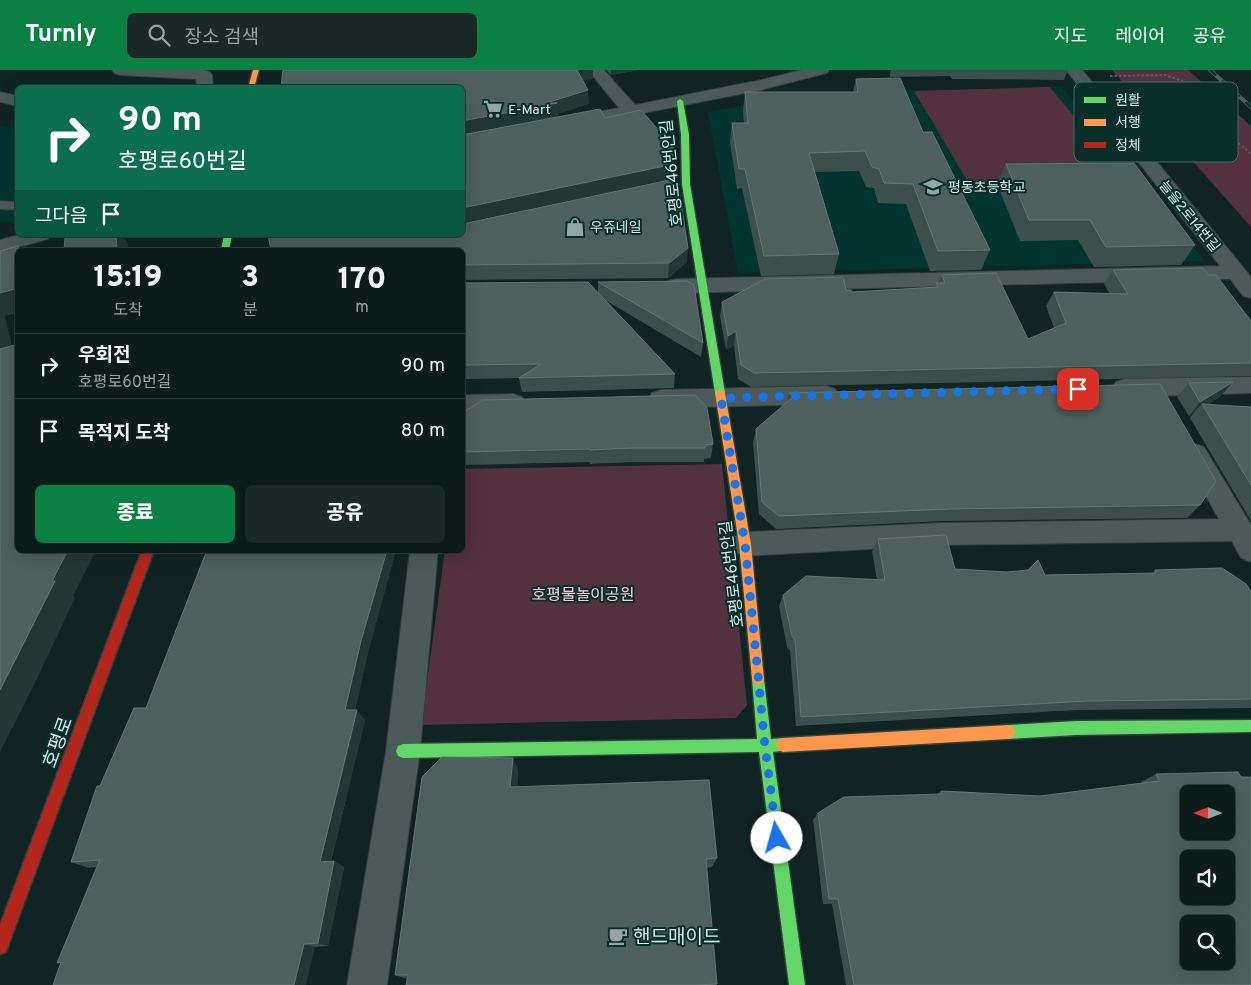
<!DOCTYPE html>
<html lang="ko">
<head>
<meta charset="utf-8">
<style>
	:root { --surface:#0c1c1a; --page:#1a2927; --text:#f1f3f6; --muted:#9aa1a2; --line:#2c3a39; --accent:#0b8043 }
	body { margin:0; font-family:Overpass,"Noto Sans KR",sans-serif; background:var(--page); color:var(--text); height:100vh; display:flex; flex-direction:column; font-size:19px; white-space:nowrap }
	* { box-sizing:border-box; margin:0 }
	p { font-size:16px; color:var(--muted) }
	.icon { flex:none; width:28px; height:28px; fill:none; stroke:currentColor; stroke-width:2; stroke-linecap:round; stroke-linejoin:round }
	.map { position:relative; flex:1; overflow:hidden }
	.sheet { position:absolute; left:15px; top:178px; width:450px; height:305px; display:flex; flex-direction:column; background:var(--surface); border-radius:8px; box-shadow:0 5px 20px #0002,0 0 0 1px var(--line) }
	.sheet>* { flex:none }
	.banner { position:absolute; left:15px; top:15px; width:450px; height:152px; border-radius:8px; box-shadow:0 5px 20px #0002,0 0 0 1px var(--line); background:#0b6e4f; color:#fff; overflow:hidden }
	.needle { width:32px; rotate:270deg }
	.fabs { position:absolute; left:1180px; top:715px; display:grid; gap:10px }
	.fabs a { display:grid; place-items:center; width:55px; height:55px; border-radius:8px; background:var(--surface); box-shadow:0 5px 20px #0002,0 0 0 1px var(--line); font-size:25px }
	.pin { position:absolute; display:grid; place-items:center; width:42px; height:42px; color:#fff; margin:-21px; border-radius:10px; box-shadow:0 2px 8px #0006 }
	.me { position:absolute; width:55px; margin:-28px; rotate:353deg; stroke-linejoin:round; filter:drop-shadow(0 0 4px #0008) }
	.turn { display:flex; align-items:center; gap:18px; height:105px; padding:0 20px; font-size:22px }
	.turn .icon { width:65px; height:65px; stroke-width:2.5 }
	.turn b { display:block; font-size:35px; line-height:42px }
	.then { display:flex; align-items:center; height:48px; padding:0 20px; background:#0003; gap:10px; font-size:19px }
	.eta { display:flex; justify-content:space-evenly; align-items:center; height:85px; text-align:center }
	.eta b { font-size:30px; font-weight:800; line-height:35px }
	.action { display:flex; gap:10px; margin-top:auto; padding:10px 20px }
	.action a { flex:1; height:58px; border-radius:8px; background:var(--accent); color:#fff; font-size:20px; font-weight:800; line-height:58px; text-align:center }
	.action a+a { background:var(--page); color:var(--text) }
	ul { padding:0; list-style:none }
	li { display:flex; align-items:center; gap:15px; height:65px; padding:0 20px; border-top:1px solid var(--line) }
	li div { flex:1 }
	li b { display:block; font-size:19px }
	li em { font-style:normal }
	header { display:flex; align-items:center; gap:30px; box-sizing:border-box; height:70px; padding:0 25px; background:var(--accent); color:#fff }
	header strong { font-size:24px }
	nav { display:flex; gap:28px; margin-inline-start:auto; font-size:18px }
	.search { width:350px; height:45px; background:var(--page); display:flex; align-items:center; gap:12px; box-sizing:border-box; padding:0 18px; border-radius:8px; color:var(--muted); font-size:19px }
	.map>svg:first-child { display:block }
	.built { fill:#033530 }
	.green { fill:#53313e }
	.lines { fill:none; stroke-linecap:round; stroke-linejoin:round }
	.lane-casing { stroke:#303e3d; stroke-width:2 }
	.street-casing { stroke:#303e3d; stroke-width:2 }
	.fast-casing { stroke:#303e3d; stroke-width:3 }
	.slow-casing { stroke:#303e3d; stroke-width:3 }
	.jam-casing { stroke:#303e3d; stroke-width:3 }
	.path { stroke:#51605e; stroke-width:2; stroke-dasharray:2.5 2; stroke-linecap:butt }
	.lane { fill:#4c5b59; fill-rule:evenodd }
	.street { fill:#4c5b59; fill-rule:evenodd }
	.fast { fill:#63d668; fill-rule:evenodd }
	.slow { fill:#ff974d; fill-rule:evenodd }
	.jam { fill:#b3261e; fill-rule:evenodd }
	.rail-casing { stroke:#51605e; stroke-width:4 }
	.rail { stroke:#072e29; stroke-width:2.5; stroke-dasharray:8; stroke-linecap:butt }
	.wall { fill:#3c4f4d }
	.shaded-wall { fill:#233735 }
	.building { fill:#4d605d; stroke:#627673; fill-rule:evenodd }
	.route { stroke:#1a73e8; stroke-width:9; stroke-dasharray:0 16.2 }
	.labels { text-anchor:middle; stroke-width:4; stroke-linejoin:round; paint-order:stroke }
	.far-poi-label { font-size:14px; fill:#d8ece8; stroke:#072e29; text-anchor:start }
	.far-street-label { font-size:14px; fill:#d8ece8; stroke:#072e29 }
	.street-label { font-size:16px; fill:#d8ece8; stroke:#072e29 }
	.park-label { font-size:16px; fill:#fdccdb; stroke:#072e29 }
	.near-street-label { font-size:19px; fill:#d8ece8; stroke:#072e29 }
	.near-poi-label { font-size:19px; fill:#d8ece8; stroke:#072e29; text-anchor:start }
	.key { fill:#072e29; stroke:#466762; stroke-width:1 }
	.key-label { font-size:14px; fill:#d8ece8 }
</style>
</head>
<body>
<header>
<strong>Turnly</strong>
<div class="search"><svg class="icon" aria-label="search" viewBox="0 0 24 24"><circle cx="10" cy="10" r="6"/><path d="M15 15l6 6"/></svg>장소 검색</div>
<nav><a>지도</a><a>레이어</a><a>공유</a></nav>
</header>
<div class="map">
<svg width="1251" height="915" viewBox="0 0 1251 915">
	<rect width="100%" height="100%" fill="#102523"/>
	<g class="built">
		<polygon points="1062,17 1205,191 738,203 708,42 809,23"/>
		<polygon points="0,55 17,59 17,153 0,152"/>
	</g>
	<g class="green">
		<polygon points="1112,0 1188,0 1251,56 1251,157"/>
		<polygon points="1050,17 1122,106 968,112 914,21"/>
		<polygon points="722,394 747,635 736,648 421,655 445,480 462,480 463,399"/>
	</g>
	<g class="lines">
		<g class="lane-casing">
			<polygon id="lane" points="0,131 18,132 18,140 0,139"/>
		</g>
		<g class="street-casing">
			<g id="street">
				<polygon points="112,0 204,0 210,2 212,5 213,18 197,18 196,9 120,5 114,3"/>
				<polygon points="588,0 604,0 635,35 761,10 802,0 829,0 827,3 761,20 567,58 561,57 558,53 561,49 619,38"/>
				<polygon points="1066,0 1082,0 1251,207 1251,228 1243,226 1230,209 676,223 668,221 665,216 668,211 676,209 1220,196"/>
				<polygon points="0,22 18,26 18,36 0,32"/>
				<polygon points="18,165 51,165 48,169 0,182 0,170"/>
				<polygon points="1251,307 1251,323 1124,327 1116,324 1112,318 1116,312 1124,309"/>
				<polygon points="826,316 835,319 838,325 835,331 826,334 661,338 652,335 649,329 652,323 661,320"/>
				<polygon points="513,324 522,327 525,333 522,339 513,342 462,343 462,325"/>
				<polygon points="1195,374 1204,377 1251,455 1251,492 1241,488 1232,471 943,475 745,486 735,482 731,474 735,466 745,462 943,453 1219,449 1182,384 1186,377"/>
				<polygon points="410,480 438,480 420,681 387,915 347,915 386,681"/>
			</g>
		</g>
		<g class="fast-casing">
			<g id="fast">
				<polygon points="680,29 683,31 689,65 690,114 725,323 720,327 715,323 682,114 681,65 677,31"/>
				<polygon points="224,165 232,165 229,180 221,180"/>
				<polygon points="758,603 763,605 764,609 771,669 783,668 788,670 790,675 788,680 773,682 805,915 789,915 759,682 403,688 398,686 396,681 398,676 403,674 757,669 752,609 753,605"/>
				<polygon points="1251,650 1251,662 1076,665 1008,669 1003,667 1001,662 1003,657 1008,655 1076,651"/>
			</g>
		</g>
		<g class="slow-casing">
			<g id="slow">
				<polygon points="253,0 259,0 254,18 248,18"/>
				<polygon points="720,319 725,323 751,474 764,609 763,613 758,615 753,613 752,609 739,474 715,323"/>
				<polygon points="1008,655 1013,657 1015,662 1013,667 1008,669 783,682 778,680 776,675 778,670 783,668"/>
			</g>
		</g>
		<g class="jam-casing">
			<polygon id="jam" points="142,480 154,480 8,876 6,882 0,884 0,855"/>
		</g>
		<polyline class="path" points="1110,6 1165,5 1182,11 1198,27 1211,49 1251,84"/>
		<use href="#lane" class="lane"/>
		<use href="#street" class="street"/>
		<use href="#fast" class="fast"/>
		<use href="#slow" class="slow"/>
		<use href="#jam" class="jam"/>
		<g class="rail-casing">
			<polyline id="rail" points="1210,0 1251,37"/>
		</g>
		<use href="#rail" class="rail"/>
	</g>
	<g class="wall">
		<polygon points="606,0 639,0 611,5"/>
		<polygon points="891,0 1068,0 1064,10 952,9 950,6 890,7 890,4"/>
		<polygon points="856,9 923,62 990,180 981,200 930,201 906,134 878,133 874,118 866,117 859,101 815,102 839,184 834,204 761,206 742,118 737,119 730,72 732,53 744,53 743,41 745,22 853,22"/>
		<polygon points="1006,94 1195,175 1181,195 1094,197 1078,170 1020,171 997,114"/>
		<polygon points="412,167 687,192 668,208 462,210 462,180"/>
		<polygon points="1113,200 1208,205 1251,251 1251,306 751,317 738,309 734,275 726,280 720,246 722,232 846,220 852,222 935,217 936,213 938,213 942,205 1028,269 1054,258 1046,236 1054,222 1110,224 1104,214"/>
		<polygon points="598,212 703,273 701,287 605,230 675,304 674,318 522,322 519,308 462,309 462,213 598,223"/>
		<polygon points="1189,313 1221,326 1207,335 1251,337 1251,451 1190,348 1194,342 1189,346 1177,327"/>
		<polygon points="789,323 1200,435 1187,448 943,451 776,459 759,444 753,372 756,359 787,332"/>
		<polygon points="462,343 713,374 711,388 704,389 704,392 631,392 590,394 590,392 462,395"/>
		<polygon points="878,469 955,499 1045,505 1152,503 1155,500 1251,521 1251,638 1076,640 796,656 790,581 787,577 779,536 783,525 877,510 872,481"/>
		<polygon points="204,480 396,480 368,582 355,640 365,650 331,791 334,791 344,797 328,876 60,893 57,893 96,797 89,798 71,792 100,716 146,638 206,482"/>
		<polygon points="513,688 518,701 517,717 717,788 712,797 706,798 717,914 716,915 406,915 407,909 395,905"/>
		<polygon points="1156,704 1251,915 846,915 832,834 823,834 813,750 818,743 936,725 941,721 1040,726 1141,713 1141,712"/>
	</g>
	<g class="shaded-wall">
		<polygon points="576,0 593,0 593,9 576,12"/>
		<polygon points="611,0 639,0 611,5"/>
		<polygon points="588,20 589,34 558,44 558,47 462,66 462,51 546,33"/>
		<polygon points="676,86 675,100 665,111 462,153 462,138"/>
		<polygon points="116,165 123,165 128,174 128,180 117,180"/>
		<polygon points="406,165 414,165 411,169 410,180"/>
		<polygon points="688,178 687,192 668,208 669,193"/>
		<polygon points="18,218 18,243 5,246 17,299 0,280 0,223"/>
		<polygon points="736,261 734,275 726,280 728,266"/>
		<polygon points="1233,312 1221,326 1203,337 1202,334 1194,342 1189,346 1200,332"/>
		<polygon points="68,480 96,480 73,526 75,528 33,617 0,682 0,620 52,511"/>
		<polygon points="387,480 396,480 368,582 353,650 345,640 361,571"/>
		<polygon points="357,640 365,650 329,798 320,792"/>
		<polygon points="513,688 518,701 516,729 510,717"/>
		<polygon points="334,791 344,797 328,876 318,873"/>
		<polygon points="304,874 315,877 306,915 294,915"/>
	</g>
	<g class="building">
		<polygon points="283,0 577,0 588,20 546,33 557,33 462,51 462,18 281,18"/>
		<polygon points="900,8 923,62 932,62 990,180 938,181 913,114 884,113 879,99 872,97 865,81 809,83 839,184 764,186 745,99 739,99 732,53 748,53 745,22 858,22 856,9"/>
		<polygon points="600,39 605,48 641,40 676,80 676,86 665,96 462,138 462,65"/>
		<polygon points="1134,93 1195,175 1106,177 1090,150 1029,150 1006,94"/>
		<polygon points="670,110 678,113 688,178 669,193 462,195 462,180 271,180 268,165 406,165 408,167 428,167 429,165 462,165 462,154"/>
		<polygon points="75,165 116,165 117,180 64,180 65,168"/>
		<polygon points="18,176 19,180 18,180 18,218 0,223 0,181"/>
		<polygon points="1203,198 1208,205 1216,205 1251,251 1251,293 754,303 741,295 736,261 728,266 722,232 765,209 843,207 846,220 851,220 852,222 938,217 936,213 945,213 942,205 996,203 1028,269 1066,253 1054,222 1128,224 1113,200"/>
		<polygon points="687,211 694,215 703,273 598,212"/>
		<polygon points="588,212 675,304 519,308 541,294 462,295 462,213"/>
		<polygon points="18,274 18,480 68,480 52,511 55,511 0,620 0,279"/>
		<polygon points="1233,312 1200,332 1189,313"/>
		<polygon points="1160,314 1216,411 1200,435 950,439 779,446 762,432 756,359 794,326 789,323"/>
		<polygon points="695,325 707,338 713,374 706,375 705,378 631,378 590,380 590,379 462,382 462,343 483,330"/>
		<polygon points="1202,334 1251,337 1251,415"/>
		<polygon points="946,465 955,499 1007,502 1028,500 1038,490 1045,505 1156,503 1155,500 1222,498 1246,514 1251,521 1251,629 1088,631 801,647 795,570 792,566 783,525 806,506 885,510 878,469"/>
		<polygon points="207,480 387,480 361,571 345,640 357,640 320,792 334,791 318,873 304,874 294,915 53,915 61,892 57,893 100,790 71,792 97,716 100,716 134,638 146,638"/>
		<polygon points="442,687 513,688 510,717 709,710 717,788 706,789 717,914 695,915 406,915 408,905 395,905 422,707"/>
		<path d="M1238 702 1241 707H1251V915H854L838 829H829L818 743 844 727 942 724 941 721 1040 726 1159 711 1156 704ZM1189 724H1226V761H1189ZM1189 789H1226V826H1189ZM1189 854H1226V891H1189Z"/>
	</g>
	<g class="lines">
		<polyline class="route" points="777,768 765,676 745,474 721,328 1078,319"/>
	</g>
	<defs>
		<g id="supermarket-bare" transform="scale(1.5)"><path d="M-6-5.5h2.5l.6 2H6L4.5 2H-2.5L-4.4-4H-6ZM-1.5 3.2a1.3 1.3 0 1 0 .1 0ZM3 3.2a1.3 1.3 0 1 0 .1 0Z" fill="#92a6a3" stroke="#072e29" stroke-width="2.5" paint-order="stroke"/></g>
		<g id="school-bare" transform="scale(1.5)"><path d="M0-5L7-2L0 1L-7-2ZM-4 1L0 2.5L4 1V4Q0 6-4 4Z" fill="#92a6a3" stroke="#072e29" stroke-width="2.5" paint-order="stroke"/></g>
		<g id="shop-bare" transform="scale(1.5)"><path d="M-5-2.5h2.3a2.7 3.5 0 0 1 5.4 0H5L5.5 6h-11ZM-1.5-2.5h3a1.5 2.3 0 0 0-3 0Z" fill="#92a6a3" stroke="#072e29" stroke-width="2.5" paint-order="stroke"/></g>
		<g id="cafe-bare" transform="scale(1.5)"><path d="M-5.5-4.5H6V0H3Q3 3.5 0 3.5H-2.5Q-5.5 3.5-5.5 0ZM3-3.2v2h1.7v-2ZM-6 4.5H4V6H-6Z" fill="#92a6a3" stroke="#072e29" stroke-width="2.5" paint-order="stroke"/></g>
	</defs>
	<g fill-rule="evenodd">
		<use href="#supermarket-bare" x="493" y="39"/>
		<use href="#school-bare" x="933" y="117"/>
		<use href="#shop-bare" x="575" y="157"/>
		<use href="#cafe-bare" x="618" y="866"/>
	</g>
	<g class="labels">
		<g class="far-poi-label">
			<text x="508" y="44">E-Mart</text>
			<text x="948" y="122">평동초등학교</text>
			<text x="590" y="162">우쥬네일</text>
		</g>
		<g class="far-street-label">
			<text transform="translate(1190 146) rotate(51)" y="5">늘을2로14번길</text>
		</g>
		<g class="street-label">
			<text transform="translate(671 103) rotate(-96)" y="6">호평로46번안길</text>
			<text transform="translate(731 504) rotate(-97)" y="6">호평로46번안길</text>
		</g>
		<g class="park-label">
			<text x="583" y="530">호평물놀이공원</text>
		</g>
		<g class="near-street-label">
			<text transform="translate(57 672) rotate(-70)" y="7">호평로</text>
		</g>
		<g class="near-poi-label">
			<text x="633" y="873">핸드매이드</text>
		</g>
	</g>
	<rect x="1074" y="12" width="164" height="80" rx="8" class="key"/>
	<rect x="1084" y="27" width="22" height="6" fill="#63d668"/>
	<rect x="1084" y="49" width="22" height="7" fill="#ff974d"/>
	<rect x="1084" y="72" width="22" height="6" fill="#b3261e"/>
	<g class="key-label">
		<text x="1115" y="35">원활</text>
		<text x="1115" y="57">서행</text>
		<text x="1115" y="80">정체</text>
	</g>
</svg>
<div class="fabs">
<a><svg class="needle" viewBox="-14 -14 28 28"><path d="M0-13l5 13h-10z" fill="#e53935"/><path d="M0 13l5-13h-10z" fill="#9aa1a2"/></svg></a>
<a><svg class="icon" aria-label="sound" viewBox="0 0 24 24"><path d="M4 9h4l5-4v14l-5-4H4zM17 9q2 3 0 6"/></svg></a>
<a><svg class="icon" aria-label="search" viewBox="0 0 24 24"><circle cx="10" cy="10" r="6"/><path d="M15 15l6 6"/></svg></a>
</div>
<div class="pin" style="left:1078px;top:319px;background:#d93025"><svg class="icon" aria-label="arrive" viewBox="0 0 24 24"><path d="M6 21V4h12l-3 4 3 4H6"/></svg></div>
<svg class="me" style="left:777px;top:768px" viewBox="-20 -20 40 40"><circle r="19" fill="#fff"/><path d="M0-13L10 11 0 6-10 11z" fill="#1a73e8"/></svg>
<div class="banner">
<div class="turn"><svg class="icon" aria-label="right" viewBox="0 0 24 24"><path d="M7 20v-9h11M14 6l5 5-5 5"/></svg><div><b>90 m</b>호평로60번길</div></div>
<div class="then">그다음<svg class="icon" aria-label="arrive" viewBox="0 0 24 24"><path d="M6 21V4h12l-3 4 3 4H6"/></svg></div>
</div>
<section class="sheet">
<div class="eta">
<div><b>15:19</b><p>도착</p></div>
<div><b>3</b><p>분</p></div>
<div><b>170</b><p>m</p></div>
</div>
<ul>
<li><svg class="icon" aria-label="right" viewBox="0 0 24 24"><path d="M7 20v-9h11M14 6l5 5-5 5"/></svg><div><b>우회전</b><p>호평로60번길</p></div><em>90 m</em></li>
<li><svg class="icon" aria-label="arrive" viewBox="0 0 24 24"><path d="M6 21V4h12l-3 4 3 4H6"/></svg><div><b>목적지 도착</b></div><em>80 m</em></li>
</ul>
<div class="action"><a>종료</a><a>공유</a></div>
</section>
</div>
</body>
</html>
